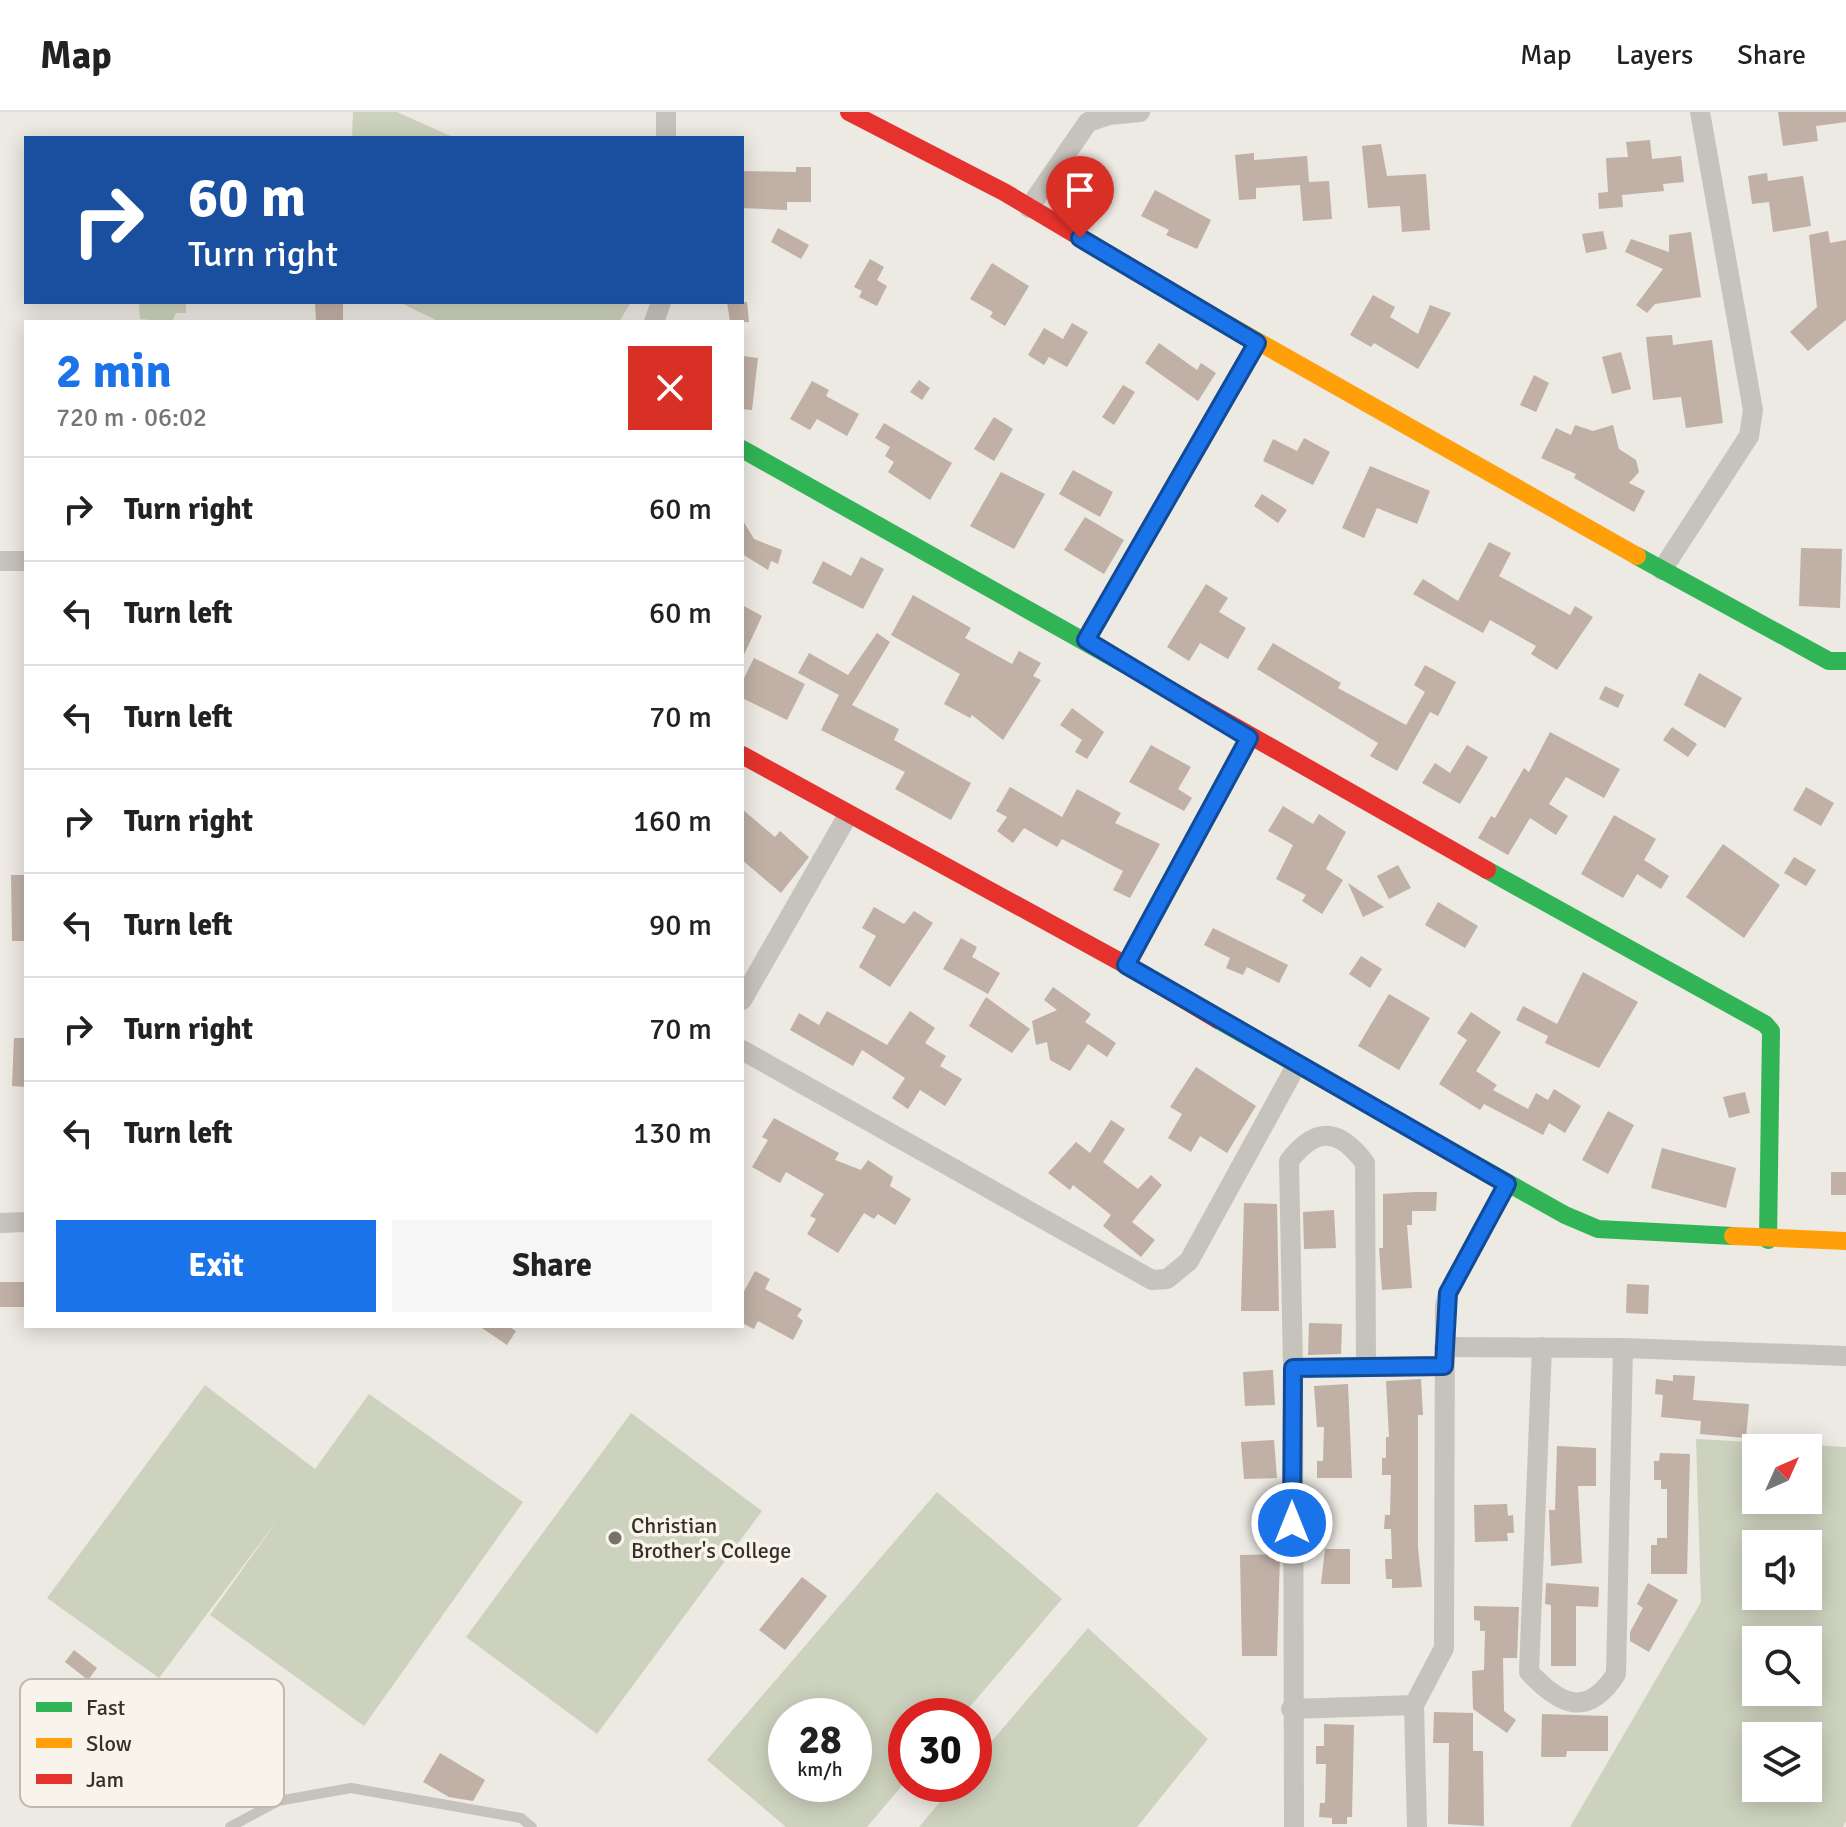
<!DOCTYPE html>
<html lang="en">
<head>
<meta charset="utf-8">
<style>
	:root { --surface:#fff; --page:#f6f6f6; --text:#222; --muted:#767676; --line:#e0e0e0; --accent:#1a73e8 }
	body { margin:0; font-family:Signika,sans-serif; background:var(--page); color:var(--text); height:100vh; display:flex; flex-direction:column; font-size:30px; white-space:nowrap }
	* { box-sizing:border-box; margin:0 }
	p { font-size:26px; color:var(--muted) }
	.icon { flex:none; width:44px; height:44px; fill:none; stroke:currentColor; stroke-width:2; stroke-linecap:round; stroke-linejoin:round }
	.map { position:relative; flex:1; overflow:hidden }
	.details { position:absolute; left:24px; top:208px; width:720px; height:1008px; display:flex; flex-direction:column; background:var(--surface); border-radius:0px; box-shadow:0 4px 20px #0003 }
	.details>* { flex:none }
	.banner { position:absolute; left:24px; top:24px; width:720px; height:168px; border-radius:0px; box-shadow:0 4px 20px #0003; background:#1a4fa0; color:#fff; overflow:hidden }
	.needle { width:52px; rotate:45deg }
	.controls { position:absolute; left:1742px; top:1322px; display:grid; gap:16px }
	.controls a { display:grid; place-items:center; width:80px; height:80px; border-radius:0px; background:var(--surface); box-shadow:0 4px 20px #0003; font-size:40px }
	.speed { position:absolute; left:768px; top:1586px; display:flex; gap:16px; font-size:40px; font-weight:700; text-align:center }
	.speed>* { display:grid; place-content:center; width:104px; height:104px; border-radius:50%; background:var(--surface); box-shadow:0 4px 20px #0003; line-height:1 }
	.speed small { font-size:20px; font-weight:400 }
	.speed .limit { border:12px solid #d22; background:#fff; color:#111 }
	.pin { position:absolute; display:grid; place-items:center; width:68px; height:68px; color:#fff; margin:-82px -34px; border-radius:50% 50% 50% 0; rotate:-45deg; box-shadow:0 0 8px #0007 }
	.pin .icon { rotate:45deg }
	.me { position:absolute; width:88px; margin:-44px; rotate:0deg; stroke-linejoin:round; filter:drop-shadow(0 0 6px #0008) }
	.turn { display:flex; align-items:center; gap:28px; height:168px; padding:0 32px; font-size:36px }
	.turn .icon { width:104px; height:104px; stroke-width:2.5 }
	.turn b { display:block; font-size:56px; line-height:68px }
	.round { display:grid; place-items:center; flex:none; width:84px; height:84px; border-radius:0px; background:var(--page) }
	.head { display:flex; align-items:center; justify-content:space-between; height:136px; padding:0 32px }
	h1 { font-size:48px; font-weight:700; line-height:60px; color:var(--accent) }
	.primary-button { display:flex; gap:16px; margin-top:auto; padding:16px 32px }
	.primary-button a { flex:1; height:92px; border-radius:0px; background:var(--accent); color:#fff; font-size:32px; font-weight:700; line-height:92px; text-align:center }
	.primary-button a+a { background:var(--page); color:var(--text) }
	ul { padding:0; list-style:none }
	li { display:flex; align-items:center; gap:24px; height:104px; padding:0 32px; border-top:2px solid var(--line) }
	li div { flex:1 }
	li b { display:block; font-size:30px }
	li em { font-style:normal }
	header { display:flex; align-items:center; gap:48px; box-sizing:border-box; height:112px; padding:0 40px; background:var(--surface); border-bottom:2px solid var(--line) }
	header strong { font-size:38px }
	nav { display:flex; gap:44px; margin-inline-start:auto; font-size:28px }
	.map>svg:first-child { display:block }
	.green { fill:#cdd2be; fill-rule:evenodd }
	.building { fill:#c0b0a5 }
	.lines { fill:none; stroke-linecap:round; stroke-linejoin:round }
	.lane { stroke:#c6c2bc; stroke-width:10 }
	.street { stroke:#c6c2bc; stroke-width:20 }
	.fast { stroke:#30b455; stroke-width:18 }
	.slow { stroke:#ff9f0a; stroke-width:18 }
	.jam { stroke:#e5322d; stroke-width:18 }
	.route-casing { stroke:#114b97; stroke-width:20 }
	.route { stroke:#1a73e8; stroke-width:14 }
	.poi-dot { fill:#77706b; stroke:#f9f4eb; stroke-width:3 }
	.labels { text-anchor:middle; stroke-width:7; stroke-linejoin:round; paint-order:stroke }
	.poi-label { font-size:22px; fill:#372f2a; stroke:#f9f4eb; text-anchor:start }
	.key { fill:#f9f4eb; stroke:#bfb9b1; stroke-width:2 }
	.key-label { font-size:22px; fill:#372f2a }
</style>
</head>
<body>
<header>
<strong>Map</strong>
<nav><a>Map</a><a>Layers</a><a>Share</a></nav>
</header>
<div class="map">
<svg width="1846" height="1715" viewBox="0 0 1846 1715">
	<rect width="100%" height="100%" fill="#ede9e3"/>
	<g class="green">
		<polygon points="353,0 397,0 455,26 352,26"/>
		<polygon points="139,190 186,190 186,201 176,201 172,210 140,207"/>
		<polygon points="399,190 631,190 619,210 440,210"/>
		<polygon points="205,1273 315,1357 369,1282 523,1390 364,1614 210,1503 279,1406 159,1566 47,1486"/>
		<polygon points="631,1301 762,1399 597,1622 466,1525"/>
		<path d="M1696 1327 1846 1335V1709L1843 1715H1570L1701 1490ZM1808 1336V1388H1756V1336ZM1808 1432V1484H1756V1432ZM1808 1528V1580H1756V1528ZM1756 1624H1808V1676H1756Z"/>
		<path d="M937 1380 1062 1487 962 1604H906V1669L867 1715H786L707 1648ZM854 1604V1672H786V1604Z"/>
		<polygon points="1088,1516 1208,1627 1137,1715 919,1715 955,1672 974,1672 974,1650"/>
	</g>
	<g class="building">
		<polygon points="1778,0 1846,0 1846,10 1816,14 1818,29 1783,34"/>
		<polygon points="1650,28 1652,47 1681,44 1684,70 1663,72 1664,79 1622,83 1623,95 1599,97 1598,81 1608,80 1606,46 1628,45 1626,30"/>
		<polygon points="1381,32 1387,64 1426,62 1430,118 1402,120 1400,94 1368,96 1362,34"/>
		<polygon points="1254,41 1254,48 1307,44 1309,70 1329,69 1332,107 1303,109 1300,73 1256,76 1256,87 1239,88 1235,43"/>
		<polygon points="796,55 811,55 811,90 787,90 787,98 742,96 742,59 796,60"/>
		<polygon points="1767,61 1768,69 1803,64 1811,114 1773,120 1769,90 1752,92 1748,64"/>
		<polygon points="1155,78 1211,108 1197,137 1166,123 1169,118 1141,104"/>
		<polygon points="778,116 809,133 801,147 771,130"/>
		<polygon points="1603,119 1607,137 1586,141 1582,122"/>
		<polygon points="1828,119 1830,131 1846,128 1846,208 1808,239 1790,220 1817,195 1809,123"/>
		<polygon points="1691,120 1701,185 1655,192 1647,201 1636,193 1663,157 1625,140 1631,127 1669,140 1669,123"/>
		<polygon points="870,147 884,155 877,168 887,174 877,194 859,185 862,179 854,175"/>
		<polygon points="992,151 1029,174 1005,214 990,205 993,200 970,187"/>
		<polygon points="1373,183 1395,195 1390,205 1418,222 1430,193 1451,201 1418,257 1374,231 1371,235 1350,223"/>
		<polygon points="315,190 343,190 343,210 316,210"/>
		<polygon points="727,190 747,190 749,210 730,210"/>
		<polygon points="1072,211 1088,220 1067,255 1049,245 1044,253 1028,243 1044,216 1063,227"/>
		<polygon points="1672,223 1673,233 1712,228 1723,311 1686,316 1681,285 1653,288 1646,225"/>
		<polygon points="1159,231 1197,258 1201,251 1216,261 1198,289 1145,251"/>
		<polygon points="1621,240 1631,277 1612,282 1602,245"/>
		<polygon points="742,244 758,246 752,298 742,297"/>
		<polygon points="1534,263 1549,271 1536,300 1520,293"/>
		<polygon points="919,268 930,276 922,288 910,280"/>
		<polygon points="812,269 829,278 826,284 859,302 847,324 817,307 810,318 790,307"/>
		<polygon points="1123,273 1135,280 1114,313 1102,305"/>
		<polygon points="994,305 1013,317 994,349 974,337"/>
		<polygon points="884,311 952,351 930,388 888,360 894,350 885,344 890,335 875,326"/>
		<polygon points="1575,313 1593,319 1613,313 1619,337 1636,348 1639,360 1629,371 1645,379 1634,400 1574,366 1576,362 1541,346 1556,316 1571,323"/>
		<polygon points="1304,326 1330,340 1313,373 1263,349 1273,327 1297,339"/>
		<polygon points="1370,354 1430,379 1417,412 1377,396 1364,426 1342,416"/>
		<polygon points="1073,358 1113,380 1100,405 1059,382"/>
		<polygon points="1001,360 1045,382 1014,437 970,414"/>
		<polygon points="1262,382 1287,398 1278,411 1254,394"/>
		<polygon points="1085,405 1124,428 1104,462 1064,438"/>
		<polygon points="742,407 754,427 782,438 778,452 771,449 768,458 742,442"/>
		<polygon points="1489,430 1511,441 1499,464 1570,503 1575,494 1593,505 1557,558 1531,542 1536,534 1490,508 1483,521 1413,482 1423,467 1458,489"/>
		<polygon points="1801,436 1842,437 1840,496 1799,494"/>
		<polygon points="861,445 884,457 863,497 812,471 823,449 851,464"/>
		<polygon points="1206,472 1228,486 1219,500 1246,516 1228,547 1200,531 1189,549 1167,535"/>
		<polygon points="913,483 971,516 965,526 1012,552 1019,539 1041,551 1033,564 1041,568 1003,628 972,603 970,606 944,592 960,562 891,523"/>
		<polygon points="742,493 762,504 742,547"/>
		<polygon points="877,521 890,530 852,593 899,617 894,628 971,671 951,708 895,677 905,660 821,618 839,583 798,561 809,541 848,563"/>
		<polygon points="1273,531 1341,571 1338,576 1406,613 1425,580 1414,573 1425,553 1456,570 1438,604 1430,600 1397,659 1370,644 1378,631 1257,557"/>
		<polygon points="754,546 805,572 787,608 742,586 742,570"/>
		<polygon points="1699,561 1742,586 1725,616 1684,593"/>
		<polygon points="1605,574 1624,583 1618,596 1599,587"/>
		<polygon points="1072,596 1104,620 1087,647 1075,640 1082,628 1060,613"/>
		<polygon points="1672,615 1697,632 1688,645 1663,628"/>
		<polygon points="1550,620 1620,657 1604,686 1566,665 1549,692 1568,704 1556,723 1530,706 1508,743 1478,726 1491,704 1495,706 1524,656 1529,660"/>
		<polygon points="1151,633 1191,655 1178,677 1192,686 1184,699 1129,670"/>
		<polygon points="1467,633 1488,645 1460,692 1422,671 1435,651 1450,661"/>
		<polygon points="1010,675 1062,705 1077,677 1121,701 1115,711 1160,732 1130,786 1113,778 1123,759 1062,727 1057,735 1024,716 1013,731 997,719 1007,705 996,699"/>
		<polygon points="1806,675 1834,691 1821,714 1793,698"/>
		<polygon points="1283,694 1313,712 1319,702 1346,720 1326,757 1343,768 1322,802 1302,789 1306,783 1276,767 1293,733 1268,719"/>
		<polygon points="742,697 775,725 780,719 809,745 781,781 742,748"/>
		<polygon points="1614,703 1656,727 1644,748 1669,764 1661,777 1637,762 1623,786 1581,762"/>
		<polygon points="1723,732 1780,773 1744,826 1686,785"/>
		<polygon points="1794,745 1816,758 1806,774 1784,761"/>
		<polygon points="1398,753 1411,776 1389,787 1377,764"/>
		<polygon points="11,763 26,763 26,829 12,829"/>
		<polygon points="1348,771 1384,795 1363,805"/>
		<polygon points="1438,790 1478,814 1465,836 1425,813"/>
		<polygon points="874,795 904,812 914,799 933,811 890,875 859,855 876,824 862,816"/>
		<polygon points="1213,816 1288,853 1279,871 1247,855 1243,863 1226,856 1230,846 1204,833"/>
		<polygon points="961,826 977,835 972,845 1000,861 988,882 943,857"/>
		<polygon points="1361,844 1382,857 1370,876 1349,862"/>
		<polygon points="1583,860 1638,890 1599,956 1545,931 1548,924 1516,908 1523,894 1557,912"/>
		<polygon points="1053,875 1091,902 1085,910 1116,931 1107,945 1088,932 1070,959 1050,948 1047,930 1036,933 1032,909 1057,898 1044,888"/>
		<polygon points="1389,882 1430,906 1399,958 1358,934"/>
		<polygon points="986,885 1030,917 1012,941 969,914"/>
		<polygon points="827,899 887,933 910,899 935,916 925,931 946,944 940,954 962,967 945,994 920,978 908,997 892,986 905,966 862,938 853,954 790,918 799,901 819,913"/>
		<polygon points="1471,900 1501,920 1476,959 1497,973 1493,978 1528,997 1536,981 1548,988 1554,977 1581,994 1565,1021 1549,1011 1543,1023 1484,992 1480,998 1439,972 1467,928 1457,921"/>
		<polygon points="14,926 26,926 26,975 12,974"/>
		<polygon points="1196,955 1256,994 1227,1041 1200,1024 1191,1040 1168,1026 1182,1002 1170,995"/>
		<polygon points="1745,980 1750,1001 1729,1006 1723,985"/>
		<polygon points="1608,999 1634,1013 1608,1062 1582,1048"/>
		<polygon points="774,1006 839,1041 835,1048 861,1058 868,1048 893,1065 890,1074 911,1087 895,1113 878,1102 874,1107 864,1101 838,1141 807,1122 816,1107 810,1104 824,1082 786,1060 780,1071 752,1055 768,1028 762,1025"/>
		<polygon points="1111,1008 1125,1017 1103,1050 1138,1077 1151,1063 1162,1073 1132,1110 1155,1128 1141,1145 1103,1114 1111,1103 1073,1073 1070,1078 1048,1061 1076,1030 1090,1041"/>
		<polygon points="1662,1036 1736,1056 1726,1096 1651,1076"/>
		<rect x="1831" y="1060" width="15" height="23"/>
		<polygon points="1416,1080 1437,1080 1436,1099 1412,1099 1412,1113 1407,1113 1412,1176 1382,1178 1379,1136 1383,1136 1383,1082"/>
		<polygon points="1244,1091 1277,1092 1279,1199 1241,1199"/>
		<polygon points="1334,1098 1336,1136 1304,1137 1303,1100"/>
		<polygon points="755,1159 770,1167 765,1177 802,1197 797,1204 803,1209 793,1228 758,1209 754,1217 742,1211 742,1183"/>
		<rect x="0" y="1170" width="26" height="25"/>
		<polygon points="1627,1172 1649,1173 1648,1202 1626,1201"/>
		<polygon points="1309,1211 1342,1212 1341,1242 1308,1243"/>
		<polygon points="479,1214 508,1214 516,1219 507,1233"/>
		<polygon points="1273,1258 1275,1293 1245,1294 1243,1260"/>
		<polygon points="1673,1263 1695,1264 1693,1288 1749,1292 1746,1326 1700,1322 1701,1309 1661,1305 1663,1283 1655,1282 1656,1267 1673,1269"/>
		<polygon points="1421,1267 1423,1303 1418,1303 1418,1435 1422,1475 1392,1476 1392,1467 1386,1467 1385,1447 1392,1447 1391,1417 1384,1417 1385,1403 1390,1403 1391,1363 1382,1363 1382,1346 1386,1346 1386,1325 1389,1325 1386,1269"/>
		<polygon points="1348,1272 1352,1366 1317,1366 1317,1349 1323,1349 1324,1315 1317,1315 1314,1274"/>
		<polygon points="1274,1328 1277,1366 1244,1367 1241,1330"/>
		<polygon points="1557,1334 1596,1336 1596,1374 1578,1374 1582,1451 1551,1454 1549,1398 1555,1398"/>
		<polygon points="1660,1341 1690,1342 1687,1462 1651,1462 1651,1433 1657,1433 1657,1426 1667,1426 1667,1377 1661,1377 1661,1368 1654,1368 1654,1349 1659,1349"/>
		<polygon points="1507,1392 1508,1404 1513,1403 1514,1421 1507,1421 1508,1429 1475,1430 1474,1393"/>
		<polygon points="1325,1437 1350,1437 1350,1472 1321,1472"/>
		<polygon points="1280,1442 1277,1544 1242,1544 1240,1443"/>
		<polygon points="802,1465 827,1484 785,1538 759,1518"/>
		<polygon points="1546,1471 1599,1475 1598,1495 1576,1494 1576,1554 1551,1554 1551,1493 1545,1492"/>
		<polygon points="1648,1471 1678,1488 1649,1540 1630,1529 1630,1520 1643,1496 1637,1492"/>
		<polygon points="1474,1494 1519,1495 1517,1546 1503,1546 1504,1599 1516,1608 1507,1621 1473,1597 1472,1559 1484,1558 1485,1519 1480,1519 1480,1509 1474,1508"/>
		<polygon points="74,1538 97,1556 88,1568 65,1550"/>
		<polygon points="1434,1600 1473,1601 1473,1639 1483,1639 1484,1714 1448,1712 1449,1631 1433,1631"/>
		<polygon points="1542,1602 1608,1604 1608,1639 1567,1639 1566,1645 1541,1645"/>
		<polygon points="1324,1612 1354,1613 1352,1705 1347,1705 1347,1712 1332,1712 1332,1706 1319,1705 1320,1691 1325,1691 1326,1652 1316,1652 1316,1634 1324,1634"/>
		<polygon points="440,1641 485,1668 473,1689 449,1685 423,1670"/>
	</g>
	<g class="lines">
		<polyline class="lane" points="230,1715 278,1689 351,1676 521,1706 532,1715"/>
		<g class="street">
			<polyline points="666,26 666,0"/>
			<polyline points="1029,96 1088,10 1109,3 1140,0"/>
			<polyline points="654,210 661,190"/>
			<polyline points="0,449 26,449"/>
			<polyline points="1662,458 1749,324 1753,298 1700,0"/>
			<polyline points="1086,528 1257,231"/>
			<polyline points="1126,853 1249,626"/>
			<polyline points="742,888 848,703"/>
			<polyline points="742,938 1152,1168 1167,1167 1189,1149 1296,954"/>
			<polyline points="0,1111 26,1110"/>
			<polyline points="1444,1235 1623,1236 1846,1244"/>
			<path d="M1542 1235 1529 1560C1560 1593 1587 1607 1616 1562L1623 1236"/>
			<polyline points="1293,1256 1444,1254"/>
			<polyline points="1291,1597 1414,1593"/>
			<path d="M1294 1715 1293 1256 1289 1049C1316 1014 1339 1016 1365 1051L1366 1255"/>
			<polyline points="1417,1715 1414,1593 1444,1536 1445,1194 1448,1181 1507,1072"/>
		</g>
		<g class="fast">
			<polyline points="742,337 1158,571"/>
			<polyline points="1637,444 1829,549 1846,549"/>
			<polyline points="1487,758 1765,912 1771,919 1768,1128"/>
			<polyline points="1218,908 1565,1103 1598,1117 1733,1124"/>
		</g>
		<g class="slow">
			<polyline points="1211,203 1637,444"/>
			<polyline points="1733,1124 1846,1129"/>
		</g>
		<g class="jam">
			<polyline points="849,0 1004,80 1211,203"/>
			<polyline points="1158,571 1487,758"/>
			<polyline points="742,643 1126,853 1218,908"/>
		</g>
	</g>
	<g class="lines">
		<g class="route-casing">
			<polyline id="route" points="1080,126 1257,231 1086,528 1249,626 1126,853 1507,1072 1448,1181 1444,1254 1293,1256 1292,1411"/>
		</g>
		<use href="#route" class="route"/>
	</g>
	<circle class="poi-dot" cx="615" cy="1426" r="8"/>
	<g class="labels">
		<g class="poi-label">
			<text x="631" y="1421">Christian<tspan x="631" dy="25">Brother's College</tspan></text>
		</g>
	</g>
	<rect x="20" y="1567" width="264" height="128" rx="12" class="key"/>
	<rect x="36" y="1590" width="36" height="10" fill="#30b455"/>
	<rect x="36" y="1626" width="36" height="10" fill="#ff9f0a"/>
	<rect x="36" y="1662" width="36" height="10" fill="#e5322d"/>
	<g class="key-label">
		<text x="86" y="1603">Fast</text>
		<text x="86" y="1639">Slow</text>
		<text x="86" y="1675">Jam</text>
	</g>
</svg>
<div class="controls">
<a><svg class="needle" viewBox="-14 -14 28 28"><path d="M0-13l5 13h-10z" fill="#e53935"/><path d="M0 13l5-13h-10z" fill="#767676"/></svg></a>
<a><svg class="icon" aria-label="sound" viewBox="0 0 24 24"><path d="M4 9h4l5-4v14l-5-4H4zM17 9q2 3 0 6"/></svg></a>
<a><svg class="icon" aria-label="search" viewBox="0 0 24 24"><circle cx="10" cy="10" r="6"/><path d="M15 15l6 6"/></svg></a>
<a><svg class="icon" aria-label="layers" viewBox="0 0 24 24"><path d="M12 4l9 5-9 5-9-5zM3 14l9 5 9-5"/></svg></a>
</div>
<div class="speed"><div>28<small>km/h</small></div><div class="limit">30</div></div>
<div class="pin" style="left:1080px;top:126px;background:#d93025"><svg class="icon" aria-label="arrive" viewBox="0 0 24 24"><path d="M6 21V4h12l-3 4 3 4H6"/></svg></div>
<svg class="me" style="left:1292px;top:1411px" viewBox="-20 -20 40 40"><circle r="17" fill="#1a73e8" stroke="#fff" stroke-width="3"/><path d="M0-11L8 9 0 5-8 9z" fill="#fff"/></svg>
<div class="banner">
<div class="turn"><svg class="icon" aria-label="right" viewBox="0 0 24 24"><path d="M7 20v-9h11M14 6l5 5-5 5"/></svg><div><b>60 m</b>Turn right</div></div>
</div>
<section class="details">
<div class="head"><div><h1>2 min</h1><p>720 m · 06:02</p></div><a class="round" style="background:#d93025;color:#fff"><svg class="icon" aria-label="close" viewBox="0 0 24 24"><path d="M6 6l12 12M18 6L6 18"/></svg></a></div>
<ul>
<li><svg class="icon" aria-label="right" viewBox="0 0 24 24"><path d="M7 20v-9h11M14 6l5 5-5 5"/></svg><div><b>Turn right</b></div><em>60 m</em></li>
<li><svg class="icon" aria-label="left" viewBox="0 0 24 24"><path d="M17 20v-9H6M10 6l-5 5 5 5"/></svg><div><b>Turn left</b></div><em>60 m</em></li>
<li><svg class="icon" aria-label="left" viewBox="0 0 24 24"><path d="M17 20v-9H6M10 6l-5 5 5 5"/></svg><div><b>Turn left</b></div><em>70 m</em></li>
<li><svg class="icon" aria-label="right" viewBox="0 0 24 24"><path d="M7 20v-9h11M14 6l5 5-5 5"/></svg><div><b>Turn right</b></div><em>160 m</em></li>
<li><svg class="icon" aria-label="left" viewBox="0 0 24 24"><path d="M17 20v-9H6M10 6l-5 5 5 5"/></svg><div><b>Turn left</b></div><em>90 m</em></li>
<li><svg class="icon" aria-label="right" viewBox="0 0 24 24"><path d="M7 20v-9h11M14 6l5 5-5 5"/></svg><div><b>Turn right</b></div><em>70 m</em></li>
<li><svg class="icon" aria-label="left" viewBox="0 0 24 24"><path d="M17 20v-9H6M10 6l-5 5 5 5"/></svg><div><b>Turn left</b></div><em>130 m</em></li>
</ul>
<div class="primary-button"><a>Exit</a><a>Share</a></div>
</section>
</div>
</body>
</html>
